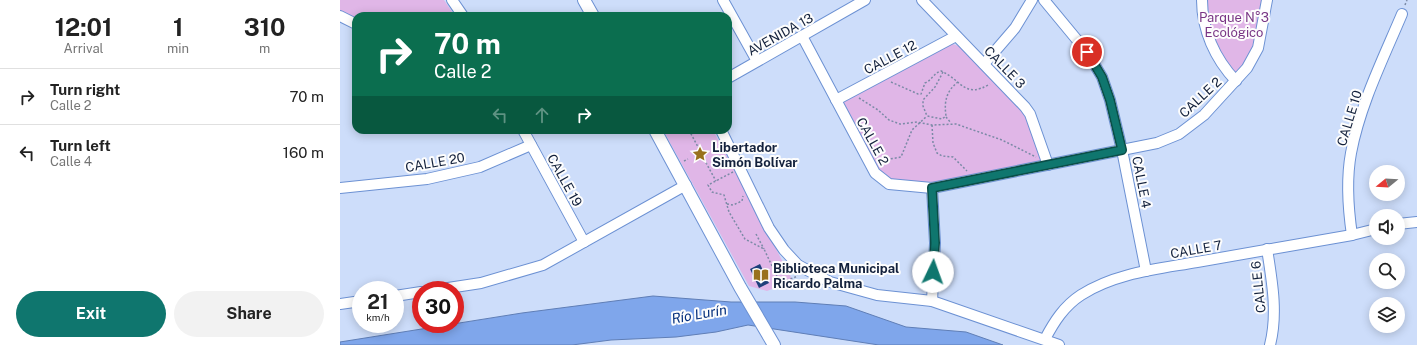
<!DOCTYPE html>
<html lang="en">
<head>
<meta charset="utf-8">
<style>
	:root { --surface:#fff; --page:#f2f2f2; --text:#222; --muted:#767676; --line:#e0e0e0; --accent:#0f766e }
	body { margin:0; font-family:"Public Sans",sans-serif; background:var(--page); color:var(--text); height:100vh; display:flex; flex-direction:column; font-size:15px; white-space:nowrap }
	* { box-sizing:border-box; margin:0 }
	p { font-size:13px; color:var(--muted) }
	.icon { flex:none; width:22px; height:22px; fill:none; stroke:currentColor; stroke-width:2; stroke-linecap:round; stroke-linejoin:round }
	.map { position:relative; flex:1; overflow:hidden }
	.details { display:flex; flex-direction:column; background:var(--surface); width:340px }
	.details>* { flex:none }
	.top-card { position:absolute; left:12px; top:12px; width:380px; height:122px; border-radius:12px; box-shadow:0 2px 10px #0003; background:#0b6e4f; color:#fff; overflow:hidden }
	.needle { width:26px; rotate:252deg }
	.fabs { position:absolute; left:1029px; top:165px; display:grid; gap:8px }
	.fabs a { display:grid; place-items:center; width:36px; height:36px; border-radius:50%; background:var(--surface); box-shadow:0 2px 10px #0003; font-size:20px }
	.speed { position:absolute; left:12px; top:281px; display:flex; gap:8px; font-size:20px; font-weight:700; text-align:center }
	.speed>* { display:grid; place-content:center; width:52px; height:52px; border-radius:50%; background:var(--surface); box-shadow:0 2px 10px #0003; line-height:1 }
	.speed small { font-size:10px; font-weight:400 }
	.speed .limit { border:6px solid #d22; background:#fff; color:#111 }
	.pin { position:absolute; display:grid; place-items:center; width:34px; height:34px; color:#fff; margin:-17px; border:2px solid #fff; border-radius:50%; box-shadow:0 1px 4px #0007 }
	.me { position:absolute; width:44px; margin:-22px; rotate:3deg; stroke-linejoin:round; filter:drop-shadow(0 0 3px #0008) }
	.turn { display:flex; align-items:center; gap:14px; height:84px; padding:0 16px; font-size:18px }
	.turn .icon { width:52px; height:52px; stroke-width:2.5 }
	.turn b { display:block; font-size:28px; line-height:34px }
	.lanes { display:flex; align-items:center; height:38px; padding:0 16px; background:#0003; justify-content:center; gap:20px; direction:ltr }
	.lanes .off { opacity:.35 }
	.eta { display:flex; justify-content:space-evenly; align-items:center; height:68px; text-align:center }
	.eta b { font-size:24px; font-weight:700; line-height:28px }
	.action { display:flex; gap:8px; margin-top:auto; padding:8px 16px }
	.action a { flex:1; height:46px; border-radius:24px; background:var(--accent); color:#fff; font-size:16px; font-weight:700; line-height:46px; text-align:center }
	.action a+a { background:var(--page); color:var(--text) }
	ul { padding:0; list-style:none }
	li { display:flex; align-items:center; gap:12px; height:56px; padding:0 16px; border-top:1px solid var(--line) }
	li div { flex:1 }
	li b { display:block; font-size:15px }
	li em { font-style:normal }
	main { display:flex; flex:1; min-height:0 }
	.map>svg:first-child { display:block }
	.green { fill:#e0b6e7 }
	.water { fill:#7fa6eb; stroke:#5f7eb6 }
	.building { fill:#1e3f7a }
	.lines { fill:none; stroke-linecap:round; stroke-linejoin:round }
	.minor-casing { stroke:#6c91d3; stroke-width:12 }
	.major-casing { stroke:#6c91d3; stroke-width:14 }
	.path { stroke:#7b8aa6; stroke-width:1.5; stroke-dasharray:2 2; stroke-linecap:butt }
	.minor { stroke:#fff; stroke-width:10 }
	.major { stroke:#fff; stroke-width:12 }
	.route-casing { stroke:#0a4d48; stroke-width:10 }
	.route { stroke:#0f766e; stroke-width:7 }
	.labels { text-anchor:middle; stroke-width:4; stroke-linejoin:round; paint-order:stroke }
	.park-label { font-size:13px; fill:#793685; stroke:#fdfdfd }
	.street-label { font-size:13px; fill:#13213c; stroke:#fdfdfd }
	.poi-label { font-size:13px; font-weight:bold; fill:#13213c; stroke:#fdfdfd; text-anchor:start }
	.water-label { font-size:14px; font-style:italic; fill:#032e7c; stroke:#fdfdfd }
</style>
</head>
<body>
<main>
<section class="details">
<div class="eta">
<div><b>12:01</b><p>Arrival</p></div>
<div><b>1</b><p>min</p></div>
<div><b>310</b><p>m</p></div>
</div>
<ul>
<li><svg class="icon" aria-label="right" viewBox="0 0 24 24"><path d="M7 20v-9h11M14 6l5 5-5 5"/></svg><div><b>Turn right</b><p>Calle 2</p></div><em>70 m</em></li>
<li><svg class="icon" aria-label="left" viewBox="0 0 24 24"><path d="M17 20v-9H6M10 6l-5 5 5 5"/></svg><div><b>Turn left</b><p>Calle 4</p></div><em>160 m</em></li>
</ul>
<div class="action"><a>Exit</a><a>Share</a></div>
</section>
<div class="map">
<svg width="1077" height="345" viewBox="0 0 1077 345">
	<rect width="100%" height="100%" fill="#cdddfa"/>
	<g class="green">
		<polygon points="0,0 104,0 115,16 16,16 16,20 0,12"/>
		<path d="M867 0H924C919 29 914 51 897 75L881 55 872 39Z"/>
		<polygon points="607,44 613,44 621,47 683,108 706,163 590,184 557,183 538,173 501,102"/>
		<polygon points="323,130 373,130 453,281 427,291 409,286"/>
	</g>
	<polygon class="water" points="313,296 391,302 455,302 506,306 566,327 626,332 663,345 539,345 408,325 376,332 336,337 271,340 232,345 0,345 0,342 182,313"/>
	<polygon class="building" points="420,264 429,283 419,288 410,269"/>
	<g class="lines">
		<g class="minor-casing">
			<g id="minor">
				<polyline points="112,0 123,16"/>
				<polyline points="383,0 417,61"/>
				<polyline points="582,0 685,107 690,114 708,165"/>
				<polyline points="704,0 747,52 762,77 770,100 782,150 806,271"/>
				<path d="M862 0C862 30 875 59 896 81"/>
				<polyline points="0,16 16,24"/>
				<polyline points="462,36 535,173 549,184 592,188 817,143 839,134 864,115 907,68 918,48 927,0"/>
				<polyline points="644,64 675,28 692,0"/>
				<polyline points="388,78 525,0"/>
				<polyline points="496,100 616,36"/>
				<polyline points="183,130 244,242"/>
				<polyline points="381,130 429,228 444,250 458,265 469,271 490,282 537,295 592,301 719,345"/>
				<polyline points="0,188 87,179 140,167 191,145"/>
				<polyline points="1058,224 1077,222"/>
				<path d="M1012 235C1008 208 1006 180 1011 153 1020 105 1043 59 1062 14"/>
				<path d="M927 249C932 281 938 313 930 345"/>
				<polyline points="95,290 141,283 203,265 346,185"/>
				<polyline points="55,296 81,292"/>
				<polyline points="592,301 595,243 592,188"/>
				<polyline points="0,304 21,301"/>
				<path d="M705 339C714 322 724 306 741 295 775 273 818 269 857 262 909 253 960 244 1012 235L1036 229"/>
			</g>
		</g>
		<g class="major-casing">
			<g id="major">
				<polyline points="244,0 253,16"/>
				<polyline points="315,130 400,287 434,345"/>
			</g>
		</g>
		<g class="path">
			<polyline points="1065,5 1067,0"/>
			<path d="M603 72 595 87 583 100V106L587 116 602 119 606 116C604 102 606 91 618 82"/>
			<path d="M551 82 578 94H581L585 83C592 80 594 73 601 71 623 81 624 99 650 84"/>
			<polyline points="519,98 538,110 549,120 560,124 577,122 592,125 616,124 662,140 696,157"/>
			<polyline points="606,117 611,123"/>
			<polyline points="592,125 593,143 597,153 602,156 613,157 627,171"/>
			<polyline points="349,130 358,147"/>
			<polyline points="364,159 376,181"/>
			<polyline points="344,161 348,159"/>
			<polyline points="539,161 561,157 572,130 587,116"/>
			<polyline points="393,172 368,185 372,192 384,195 389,212 405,239 424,249 440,283 458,276"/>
			<polyline points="387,204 393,205 402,201 403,196"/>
			<polyline points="416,234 424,249"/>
		</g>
		<use href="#minor" class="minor"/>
		<use href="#major" class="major"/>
	</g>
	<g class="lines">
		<g class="route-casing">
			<polyline id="route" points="593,272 595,243 592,188 782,150 770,100 762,77 747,52"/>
		</g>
		<use href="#route" class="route"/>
	</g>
	<defs>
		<g id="sight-bare" transform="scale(1.2)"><path d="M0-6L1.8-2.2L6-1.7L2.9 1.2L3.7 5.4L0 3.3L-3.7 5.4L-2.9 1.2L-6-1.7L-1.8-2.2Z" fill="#99711d" stroke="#fdfdfd" stroke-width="2.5" paint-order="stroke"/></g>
		<g id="library-bare" transform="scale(1.2)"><path d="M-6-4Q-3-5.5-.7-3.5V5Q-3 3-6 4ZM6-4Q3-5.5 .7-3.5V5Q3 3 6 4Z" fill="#99711d" stroke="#fdfdfd" stroke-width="2.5" paint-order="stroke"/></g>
	</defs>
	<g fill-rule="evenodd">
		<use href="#sight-bare" x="360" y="154"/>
		<use href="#library-bare" x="421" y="275"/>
	</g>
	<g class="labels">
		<g class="park-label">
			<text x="894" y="22">Parque N°3<tspan x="894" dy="15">Ecológico</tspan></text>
		</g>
		<g class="street-label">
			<text transform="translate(440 34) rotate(-29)" y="5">AVENIDA 13</text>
			<text transform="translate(550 57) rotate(-28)" y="5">CALLE 12</text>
			<text transform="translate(665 67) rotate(46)" y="5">CALLE 3</text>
			<text transform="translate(860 97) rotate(-43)" y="5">CALLE 2</text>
			<text transform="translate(1009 118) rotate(-73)" y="5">CALLE 10</text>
			<text transform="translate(533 141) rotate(61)" y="5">CALLE 2</text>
			<text transform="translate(95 162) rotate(-10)" y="5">CALLE 20</text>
			<text transform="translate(225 180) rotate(61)" y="5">CALLE 19</text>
			<text transform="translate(802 182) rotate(79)" y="5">CALLE 4</text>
			<text transform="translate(856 249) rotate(-10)" y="5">CALLE 7</text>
			<text transform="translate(918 287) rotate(-96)" y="5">CALLE 6</text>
		</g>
		<g class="poi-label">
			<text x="372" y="152">Libertador<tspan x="372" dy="15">Simón Bolívar</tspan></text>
			<text x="433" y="273">Biblioteca Municipal<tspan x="433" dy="15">Ricardo Palma</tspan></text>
		</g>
		<g class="water-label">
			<text transform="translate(359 314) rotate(-10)" y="5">Río Lurín</text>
		</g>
	</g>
</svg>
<div class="fabs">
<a><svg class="needle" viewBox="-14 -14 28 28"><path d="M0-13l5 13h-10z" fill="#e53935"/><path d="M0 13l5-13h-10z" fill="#767676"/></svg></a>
<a><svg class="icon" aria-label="sound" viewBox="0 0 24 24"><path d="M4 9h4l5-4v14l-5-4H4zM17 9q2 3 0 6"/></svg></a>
<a><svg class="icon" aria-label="search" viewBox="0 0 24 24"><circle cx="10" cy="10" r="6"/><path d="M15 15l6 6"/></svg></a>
<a><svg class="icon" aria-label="layers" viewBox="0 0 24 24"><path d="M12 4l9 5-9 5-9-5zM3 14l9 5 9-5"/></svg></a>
</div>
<div class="speed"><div>21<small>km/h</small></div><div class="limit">30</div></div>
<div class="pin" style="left:747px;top:52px;background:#d93025"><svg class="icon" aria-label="arrive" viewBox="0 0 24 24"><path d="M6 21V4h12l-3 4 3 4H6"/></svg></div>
<svg class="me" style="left:593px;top:272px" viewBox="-20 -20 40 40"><circle r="19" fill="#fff"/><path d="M0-13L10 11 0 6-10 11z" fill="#0f766e"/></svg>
<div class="top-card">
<div class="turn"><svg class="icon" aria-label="right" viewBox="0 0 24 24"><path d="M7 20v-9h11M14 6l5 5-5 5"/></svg><div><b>70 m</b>Calle 2</div></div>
<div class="lanes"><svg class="icon off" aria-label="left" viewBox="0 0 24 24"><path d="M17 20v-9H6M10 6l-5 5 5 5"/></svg><svg class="icon off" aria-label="ahead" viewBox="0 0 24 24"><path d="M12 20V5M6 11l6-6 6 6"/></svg><svg class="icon" aria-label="right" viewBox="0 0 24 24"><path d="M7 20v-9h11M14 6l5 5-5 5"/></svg></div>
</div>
</div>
</main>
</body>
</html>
